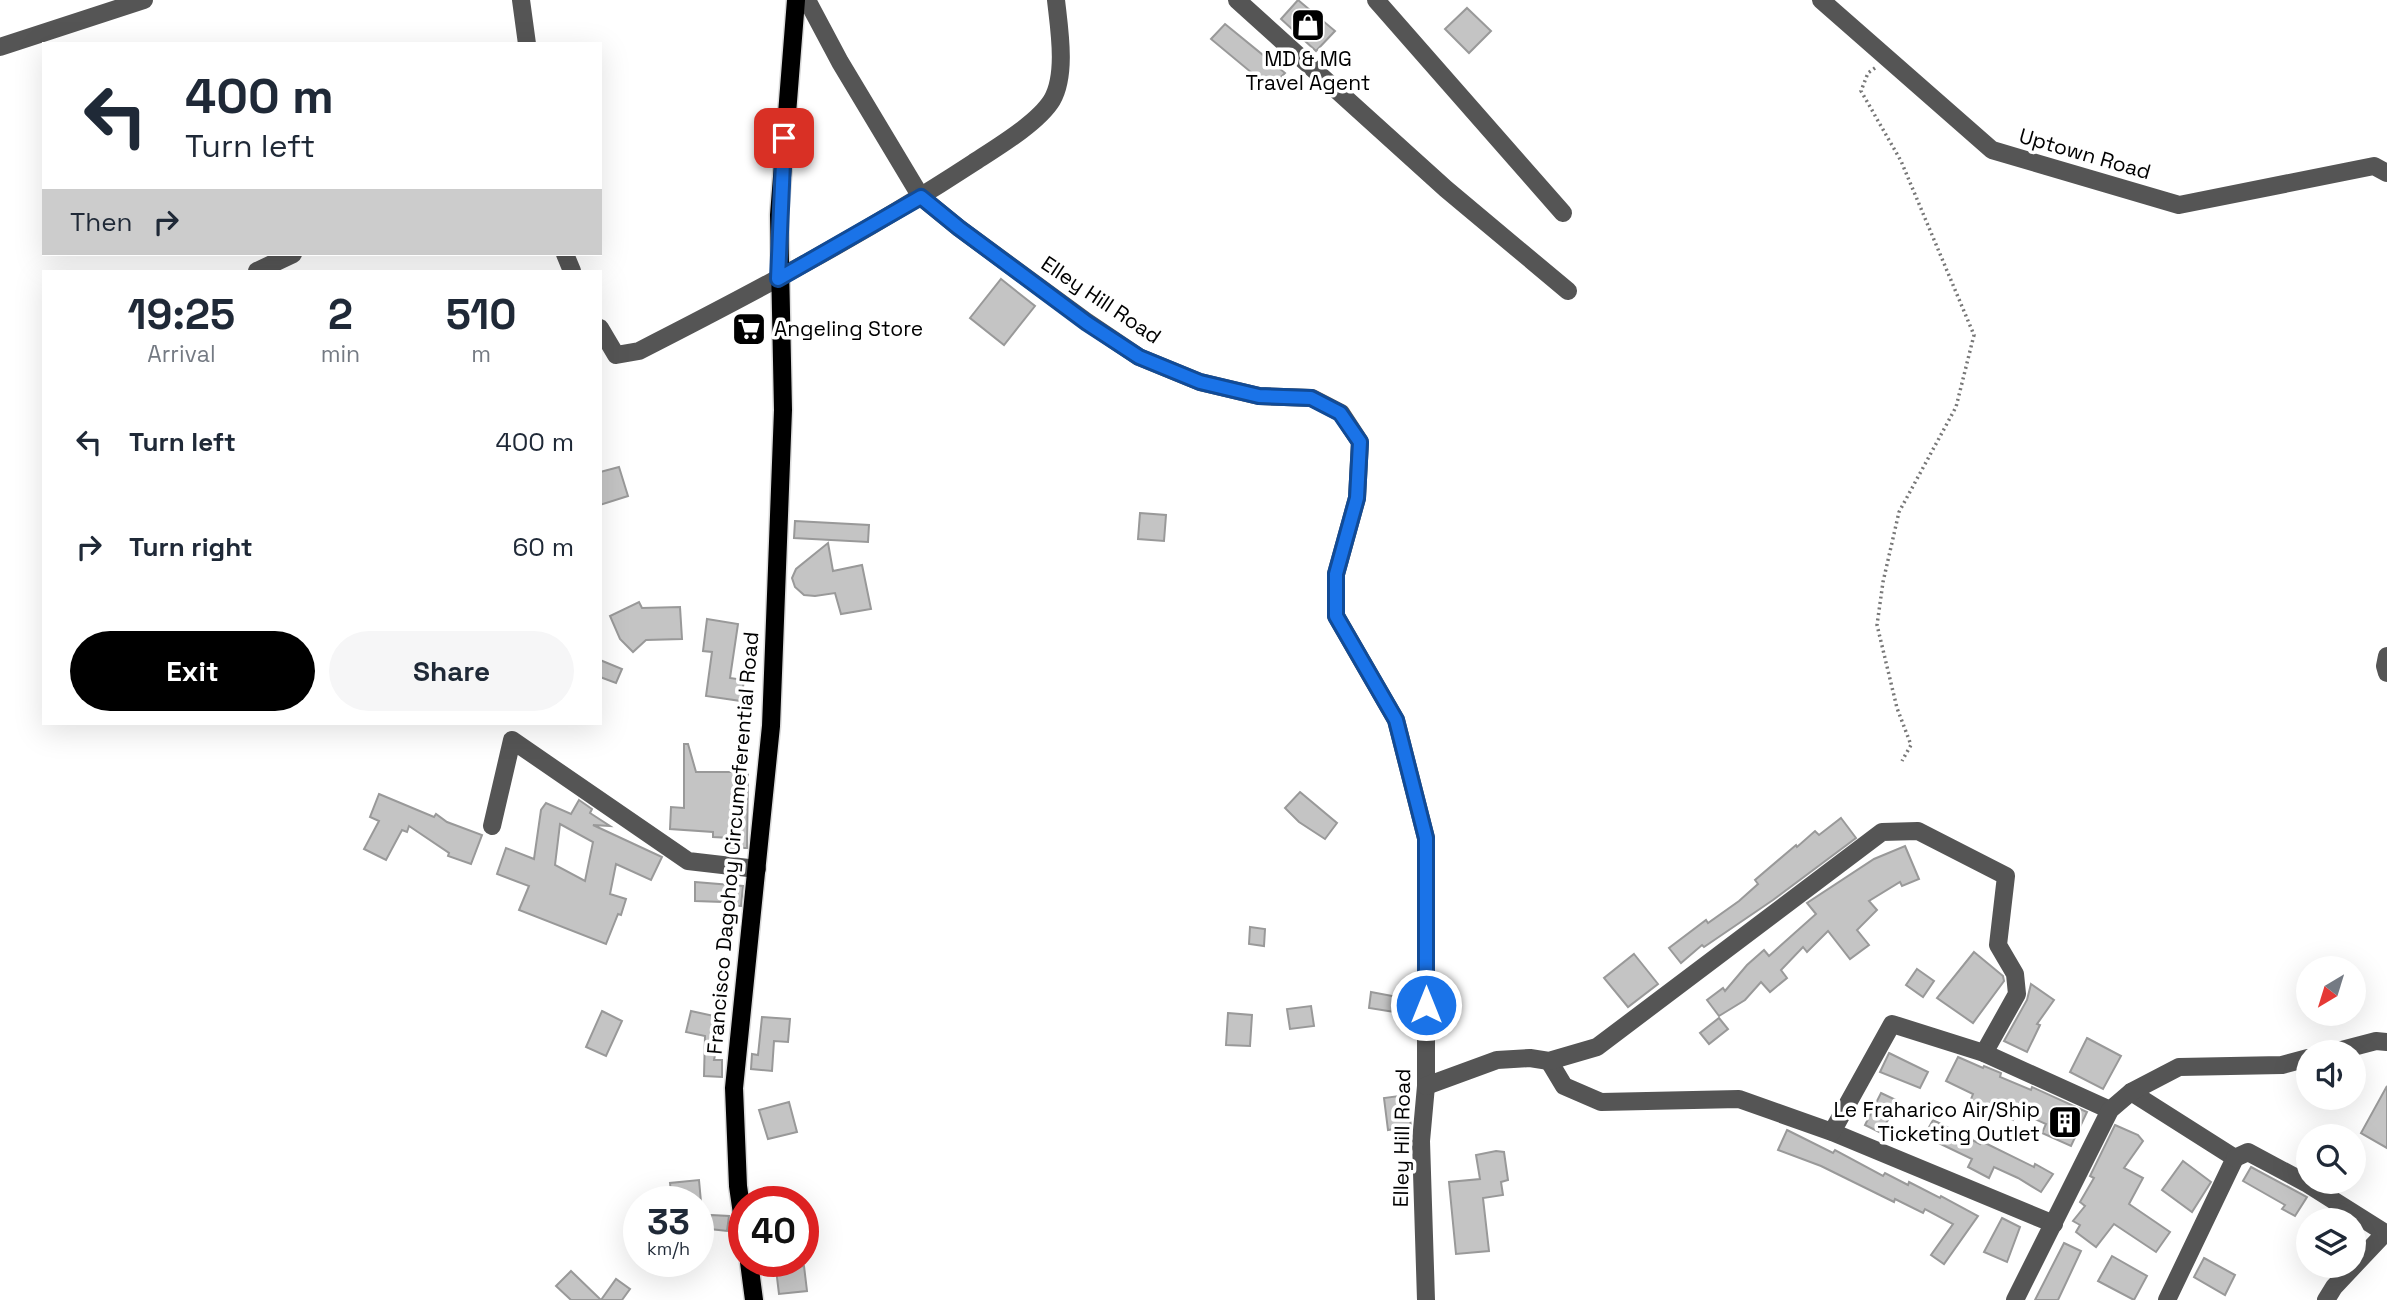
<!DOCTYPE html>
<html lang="en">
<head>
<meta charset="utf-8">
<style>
	:root { --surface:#fff; --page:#f6f6f7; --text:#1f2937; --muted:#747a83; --accent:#000 }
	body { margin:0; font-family:"Space Grotesk",sans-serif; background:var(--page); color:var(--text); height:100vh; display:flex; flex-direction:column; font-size:26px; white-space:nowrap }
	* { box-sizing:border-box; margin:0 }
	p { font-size:23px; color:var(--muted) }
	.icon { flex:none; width:38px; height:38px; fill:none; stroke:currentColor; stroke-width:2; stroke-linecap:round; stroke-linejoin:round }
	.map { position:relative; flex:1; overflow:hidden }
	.sheet { position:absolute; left:42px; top:270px; width:560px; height:455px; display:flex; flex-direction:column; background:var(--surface); border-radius:0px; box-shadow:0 7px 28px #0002 }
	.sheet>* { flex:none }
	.guide { position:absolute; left:42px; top:42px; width:560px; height:214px; border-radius:0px; box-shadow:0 7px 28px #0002; background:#fff; color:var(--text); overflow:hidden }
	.needle { width:46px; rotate:218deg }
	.fabs { position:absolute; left:2296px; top:956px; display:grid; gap:14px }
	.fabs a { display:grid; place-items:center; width:70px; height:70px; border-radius:50%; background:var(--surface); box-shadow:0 7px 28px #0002; font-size:35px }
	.speed { position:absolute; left:623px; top:1186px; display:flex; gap:14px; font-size:35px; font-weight:700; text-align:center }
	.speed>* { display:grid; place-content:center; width:91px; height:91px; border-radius:50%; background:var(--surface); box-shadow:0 7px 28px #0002; line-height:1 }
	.speed small { font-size:18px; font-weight:400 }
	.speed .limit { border:10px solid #d22; background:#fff; color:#111 }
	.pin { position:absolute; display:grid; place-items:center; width:60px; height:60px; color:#fff; margin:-30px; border-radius:14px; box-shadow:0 4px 10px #0006 }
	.me { position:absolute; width:77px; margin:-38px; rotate:0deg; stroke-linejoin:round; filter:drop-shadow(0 0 5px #0008) }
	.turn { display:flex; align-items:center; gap:24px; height:147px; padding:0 28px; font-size:32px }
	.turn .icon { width:91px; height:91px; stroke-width:2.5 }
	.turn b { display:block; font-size:49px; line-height:60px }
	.then { display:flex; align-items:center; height:66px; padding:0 28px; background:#0003; gap:14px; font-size:26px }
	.eta { display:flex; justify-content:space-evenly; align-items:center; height:119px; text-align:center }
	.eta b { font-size:42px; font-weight:600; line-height:49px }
	.button { display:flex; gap:14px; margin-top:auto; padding:14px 28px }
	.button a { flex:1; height:80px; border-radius:42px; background:var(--accent); color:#fff; font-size:28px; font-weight:600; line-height:80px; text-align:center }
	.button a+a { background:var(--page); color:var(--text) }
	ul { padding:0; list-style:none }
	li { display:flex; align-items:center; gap:21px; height:105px; padding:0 28px }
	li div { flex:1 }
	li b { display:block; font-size:26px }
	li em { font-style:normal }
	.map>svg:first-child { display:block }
	.building { fill:#c4c4c4; stroke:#999; stroke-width:2; fill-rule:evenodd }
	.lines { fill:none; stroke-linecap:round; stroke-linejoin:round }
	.major-casing { stroke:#dbdbdb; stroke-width:21 }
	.path { stroke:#777; stroke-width:3.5; stroke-dasharray:2 3.5; stroke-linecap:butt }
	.minor { stroke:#555; stroke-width:18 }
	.major { stroke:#000; stroke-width:18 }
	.route-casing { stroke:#114b97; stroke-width:18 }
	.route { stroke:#1a73e8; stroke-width:12 }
	.labels { text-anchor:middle; stroke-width:7; stroke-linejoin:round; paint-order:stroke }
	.poi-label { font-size:21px; fill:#000; stroke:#fff }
	.street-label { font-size:21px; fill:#000; stroke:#fff }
</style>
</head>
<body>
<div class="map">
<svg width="2387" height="1300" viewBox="0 0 2387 1300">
	<rect width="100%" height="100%" fill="#fff"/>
	<g class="building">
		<polygon points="1298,0 1335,31 1316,51 1281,19"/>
		<polygon points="1467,8 1491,31 1469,53 1445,29"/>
		<polygon points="1225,24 1285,73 1270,88 1211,39"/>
		<polygon points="1001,279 1035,306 1004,345 970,318"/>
		<polygon points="619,467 628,496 600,505 600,472"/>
		<polygon points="1140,513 1166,515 1164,541 1138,539"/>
		<polygon points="795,521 869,525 868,542 794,538"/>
		<polygon points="828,543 833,571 862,565 871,609 841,614 835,593 815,596 804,595 795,587 792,578 796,569"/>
		<polygon points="639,602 642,608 680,607 682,639 646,640 633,652 620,639 610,616"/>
		<polygon points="707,619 738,624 730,678 744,680 741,701 706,696 712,652 703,651"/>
		<polygon points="600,660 622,669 616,683 600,677"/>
		<polygon points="684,744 688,744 696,772 748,772 747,848 731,848 731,838 713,837 713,832 670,829 671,807 684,808"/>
		<polygon points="1300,792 1337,823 1325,839 1299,822 1285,808"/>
		<polygon points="379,794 434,817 436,814 447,822 482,835 471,864 448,856 449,853 409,826 407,832 402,830 386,860 364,849 379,821 370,817"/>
		<path d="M579 800 592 809 590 813 610 826 593 825 662 857 651 880 616 864 610 894 626 899 621 915 618 914 606 944 519 910 529 886 497 874 506 848 534 859 541 810 546 803 571 814ZM560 824 593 842 585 881 555 865Z"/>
		<polygon points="1841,818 1856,838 1773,900 1704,947 1702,945 1681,963 1669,948 1706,920 1708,923 1739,901 1758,884 1755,880 1796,845 1797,847 1815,831 1819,835"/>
		<polygon points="1905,846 1919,879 1902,886 1900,882 1869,901 1877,910 1857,930 1869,945 1850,959 1828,931 1807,952 1803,947 1781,970 1787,978 1770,992 1761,982 1745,1000 1719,1016 1707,1000 1723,988 1725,991 1747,965 1764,950 1769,956 1816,914 1807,903 1874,859"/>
		<polygon points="695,882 743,886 741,906 723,905 723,902 695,901"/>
		<polygon points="1250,927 1265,929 1264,946 1249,944"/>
		<polygon points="1974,952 2003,976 2004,981 1973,1023 1937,998"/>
		<polygon points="1634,954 1658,984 1628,1007 1604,978"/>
		<polygon points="1917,969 1934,981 1923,997 1906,985"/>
		<polygon points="2031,984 2054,1000 2037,1024 2040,1025 2027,1052 2004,1041 2027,1000"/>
		<polygon points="1371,992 1403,998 1401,1013 1369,1008"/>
		<polygon points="1311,1006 1314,1026 1290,1029 1287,1009"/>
		<polygon points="602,1011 622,1021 606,1056 586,1047"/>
		<polygon points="691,1011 723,1018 714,1060 722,1060 722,1077 704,1076 705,1036 686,1032"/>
		<polygon points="1228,1013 1252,1015 1250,1046 1226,1045"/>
		<polygon points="762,1017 790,1019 788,1042 774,1041 772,1071 751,1069 752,1054 758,1055"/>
		<polygon points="1719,1018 1728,1029 1709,1044 1700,1033"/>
		<polygon points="2087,1038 2121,1056 2103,1089 2070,1072"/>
		<polygon points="1889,1053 1928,1072 1920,1088 1880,1072"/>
		<polygon points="1958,1057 1983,1068 1984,1066 2001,1073 2000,1077 2031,1090 2032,1087 2087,1112 2071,1146 2042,1133 2046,1124 2017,1111 2013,1120 1987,1109 1985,1114 1968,1107 1973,1094 1946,1081"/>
		<polygon points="2387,1086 2387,1148 2361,1133"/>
		<polygon points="1881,1093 1898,1101 1881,1133 1865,1125"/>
		<polygon points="1406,1095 1411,1126 1388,1130 1384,1098"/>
		<polygon points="789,1102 797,1132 768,1139 759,1110"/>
		<polygon points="1933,1120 1980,1144 1981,1141 2034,1167 2035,1164 2053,1174 2041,1192 2018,1178 1994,1167 1989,1178 1968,1167 1972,1159 1924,1136"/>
		<polygon points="2115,1125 2138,1135 2143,1141 2124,1168 2143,1178 2129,1204 2170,1232 2156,1252 2114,1224 2096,1247 2076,1232 2080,1225 2073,1221 2085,1206 2080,1202 2094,1178 2090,1176"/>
		<polygon points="1787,1130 1833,1153 1835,1150 1883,1176 1885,1173 1908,1185 1909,1182 1940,1198 1941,1196 1978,1216 1944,1264 1931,1255 1953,1224 1925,1209 1923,1213 1895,1199 1894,1202 1821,1166 1778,1150"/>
		<polygon points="1496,1151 1504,1152 1508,1180 1501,1182 1503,1195 1483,1198 1489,1251 1456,1254 1449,1182 1480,1179 1476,1155"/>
		<polygon points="2183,1161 2211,1182 2192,1212 2162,1190"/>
		<polygon points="2251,1167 2307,1197 2295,1216 2282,1209 2285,1205 2243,1181"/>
		<polygon points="699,1180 701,1202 672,1202 670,1183"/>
		<polygon points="711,1215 729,1216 727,1231 710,1229"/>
		<polygon points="2002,1218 2020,1227 2007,1262 1984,1252"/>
		<polygon points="2064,1243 2081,1251 2058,1300 2035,1300"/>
		<polygon points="2112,1256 2147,1276 2134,1300 2098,1281"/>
		<polygon points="2204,1258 2235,1275 2225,1295 2194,1277"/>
		<polygon points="804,1266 807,1291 779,1294 776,1269"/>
		<polygon points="571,1271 601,1300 616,1279 630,1289 622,1300 571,1300 556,1286"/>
	</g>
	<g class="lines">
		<g class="major-casing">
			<g id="major">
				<polyline points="744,1228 738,1186 734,1088 771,726 783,410 779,215 796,0"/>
				<polyline points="749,1262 754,1300"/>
			</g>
		</g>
		<polyline class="path" points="1875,68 1868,73 1861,91 1901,161 1974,335 1956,407 1899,512 1883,582 1877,625 1897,708 1911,745 1902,761"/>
		<g class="minor">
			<polyline points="521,0 527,44"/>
			<polyline points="807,0 840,62 921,197 959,228 1087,322 1139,357 1200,382 1259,396 1312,398 1341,413 1360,442 1357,498 1336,574 1336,616 1396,720 1426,838 1426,1086 1421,1141 1426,1300"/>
			<polyline points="1237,0 1446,189 1568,291"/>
			<polyline points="1376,0 1563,213"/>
			<polyline points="1821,0 1992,150 2179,205 2374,166 2387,173"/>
			<polyline points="0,47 144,0"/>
			<polyline points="565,254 572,271"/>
			<polyline points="257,271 293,254"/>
			<path d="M600 328 616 355 639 351C753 293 866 233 973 163 996 148 1038 123 1052 100 1067 74 1059 28 1056 0"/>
			<polyline points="2387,656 2385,666 2387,673"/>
			<polyline points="492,826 512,740 688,861 757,869"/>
			<polyline points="2334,1052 2376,1041 2387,1042"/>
			<polyline points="1549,1061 1564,1086 1601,1102 1739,1099 1832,1132 2054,1224"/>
			<polyline points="1426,1086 1497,1060 1530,1058 1549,1061 1597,1047 1882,832 1918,831 2006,876 1998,945 2015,974 2017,994 1984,1053"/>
			<polyline points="2131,1092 2235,1158 2167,1300"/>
			<polyline points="1832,1132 1892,1024 1984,1053 2110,1110"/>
			<polyline points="2235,1158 2248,1152 2306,1183 2385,1233 2334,1287 2326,1300"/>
			<polyline points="2015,1300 2110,1110 2131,1092 2179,1067 2282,1065 2308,1058"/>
		</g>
		<use href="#major" class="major"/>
	</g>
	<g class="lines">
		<g class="route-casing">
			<polyline id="route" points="784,138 778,279 921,197 959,228 1087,323 1139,357 1200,382 1259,396 1311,398 1340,413 1360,442 1357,498 1336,574 1336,616 1396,720 1426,838 1426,1005"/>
		</g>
		<use href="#route" class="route"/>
	</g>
	<defs>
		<g id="shop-square" transform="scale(1.75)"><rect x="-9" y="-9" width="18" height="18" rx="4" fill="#000" stroke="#fff"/><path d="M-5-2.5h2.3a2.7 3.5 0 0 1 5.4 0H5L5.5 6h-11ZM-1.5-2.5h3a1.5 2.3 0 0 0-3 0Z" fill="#fff"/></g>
		<g id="supermarket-square" transform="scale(1.75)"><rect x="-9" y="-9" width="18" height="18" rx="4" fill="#000" stroke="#fff"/><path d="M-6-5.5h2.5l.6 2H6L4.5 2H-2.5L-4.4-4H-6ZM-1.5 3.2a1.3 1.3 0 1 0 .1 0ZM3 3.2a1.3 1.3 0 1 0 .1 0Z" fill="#fff"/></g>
		<g id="building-square" transform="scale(1.75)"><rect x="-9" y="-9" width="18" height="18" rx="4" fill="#000" stroke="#fff"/><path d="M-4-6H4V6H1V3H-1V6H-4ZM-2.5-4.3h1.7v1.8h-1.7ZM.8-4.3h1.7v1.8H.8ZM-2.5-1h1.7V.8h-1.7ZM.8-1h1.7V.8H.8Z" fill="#fff"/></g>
	</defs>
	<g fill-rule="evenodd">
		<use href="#shop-square" x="1308" y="25"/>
		<use href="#supermarket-square" x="749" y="329"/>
		<use href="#building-square" x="2065" y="1122"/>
	</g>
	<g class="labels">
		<g class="poi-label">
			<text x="1308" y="66">MD &amp; MG<tspan x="1308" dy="24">Travel Agent</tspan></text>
			<text x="774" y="336" text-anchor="start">Angeling Store</text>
			<text x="2040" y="1117" text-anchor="end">Le Fraharico Air/Ship<tspan x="2040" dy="24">Ticketing Outlet</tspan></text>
		</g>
		<g class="street-label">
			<text transform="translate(2085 154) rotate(16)" y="7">Uptown Road</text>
			<text transform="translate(1101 300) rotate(34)" y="7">Elley Hill Road</text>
			<text transform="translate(733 843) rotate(-85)" y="7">Francisco Dagohoy Circumeferential Road</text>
			<text transform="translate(1402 1138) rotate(-89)" y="7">Elley Hill Road</text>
		</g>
	</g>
</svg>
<div class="fabs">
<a><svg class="needle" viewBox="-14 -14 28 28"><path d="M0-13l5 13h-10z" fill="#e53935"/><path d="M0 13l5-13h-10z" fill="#747a83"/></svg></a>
<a><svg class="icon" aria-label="sound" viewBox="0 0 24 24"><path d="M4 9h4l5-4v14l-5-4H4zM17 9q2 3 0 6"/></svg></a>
<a><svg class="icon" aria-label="search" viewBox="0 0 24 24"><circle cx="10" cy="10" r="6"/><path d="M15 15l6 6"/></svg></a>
<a><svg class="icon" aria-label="layers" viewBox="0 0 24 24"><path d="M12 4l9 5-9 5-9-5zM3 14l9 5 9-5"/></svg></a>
</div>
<div class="speed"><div>33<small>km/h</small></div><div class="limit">40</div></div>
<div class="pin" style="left:784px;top:138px;background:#d93025"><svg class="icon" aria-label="arrive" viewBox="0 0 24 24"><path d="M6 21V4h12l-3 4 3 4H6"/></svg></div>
<svg class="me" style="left:1426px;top:1005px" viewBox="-20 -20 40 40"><circle r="17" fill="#1a73e8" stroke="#fff" stroke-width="3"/><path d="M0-11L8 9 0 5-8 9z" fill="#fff"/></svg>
<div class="guide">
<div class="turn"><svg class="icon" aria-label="left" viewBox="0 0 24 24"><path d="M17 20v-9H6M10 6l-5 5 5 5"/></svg><div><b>400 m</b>Turn left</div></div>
<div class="then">Then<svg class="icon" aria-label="right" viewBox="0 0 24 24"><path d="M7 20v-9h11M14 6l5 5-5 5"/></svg></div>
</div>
<section class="sheet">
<div class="eta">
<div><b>19:25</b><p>Arrival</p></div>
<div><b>2</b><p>min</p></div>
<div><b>510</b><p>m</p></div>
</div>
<ul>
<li><svg class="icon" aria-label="left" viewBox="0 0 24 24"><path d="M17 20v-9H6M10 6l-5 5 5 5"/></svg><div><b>Turn left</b></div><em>400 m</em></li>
<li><svg class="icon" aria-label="right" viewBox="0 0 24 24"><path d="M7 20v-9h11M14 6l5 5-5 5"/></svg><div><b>Turn right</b></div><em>60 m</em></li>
</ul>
<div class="button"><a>Exit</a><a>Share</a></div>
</section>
</div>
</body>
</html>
